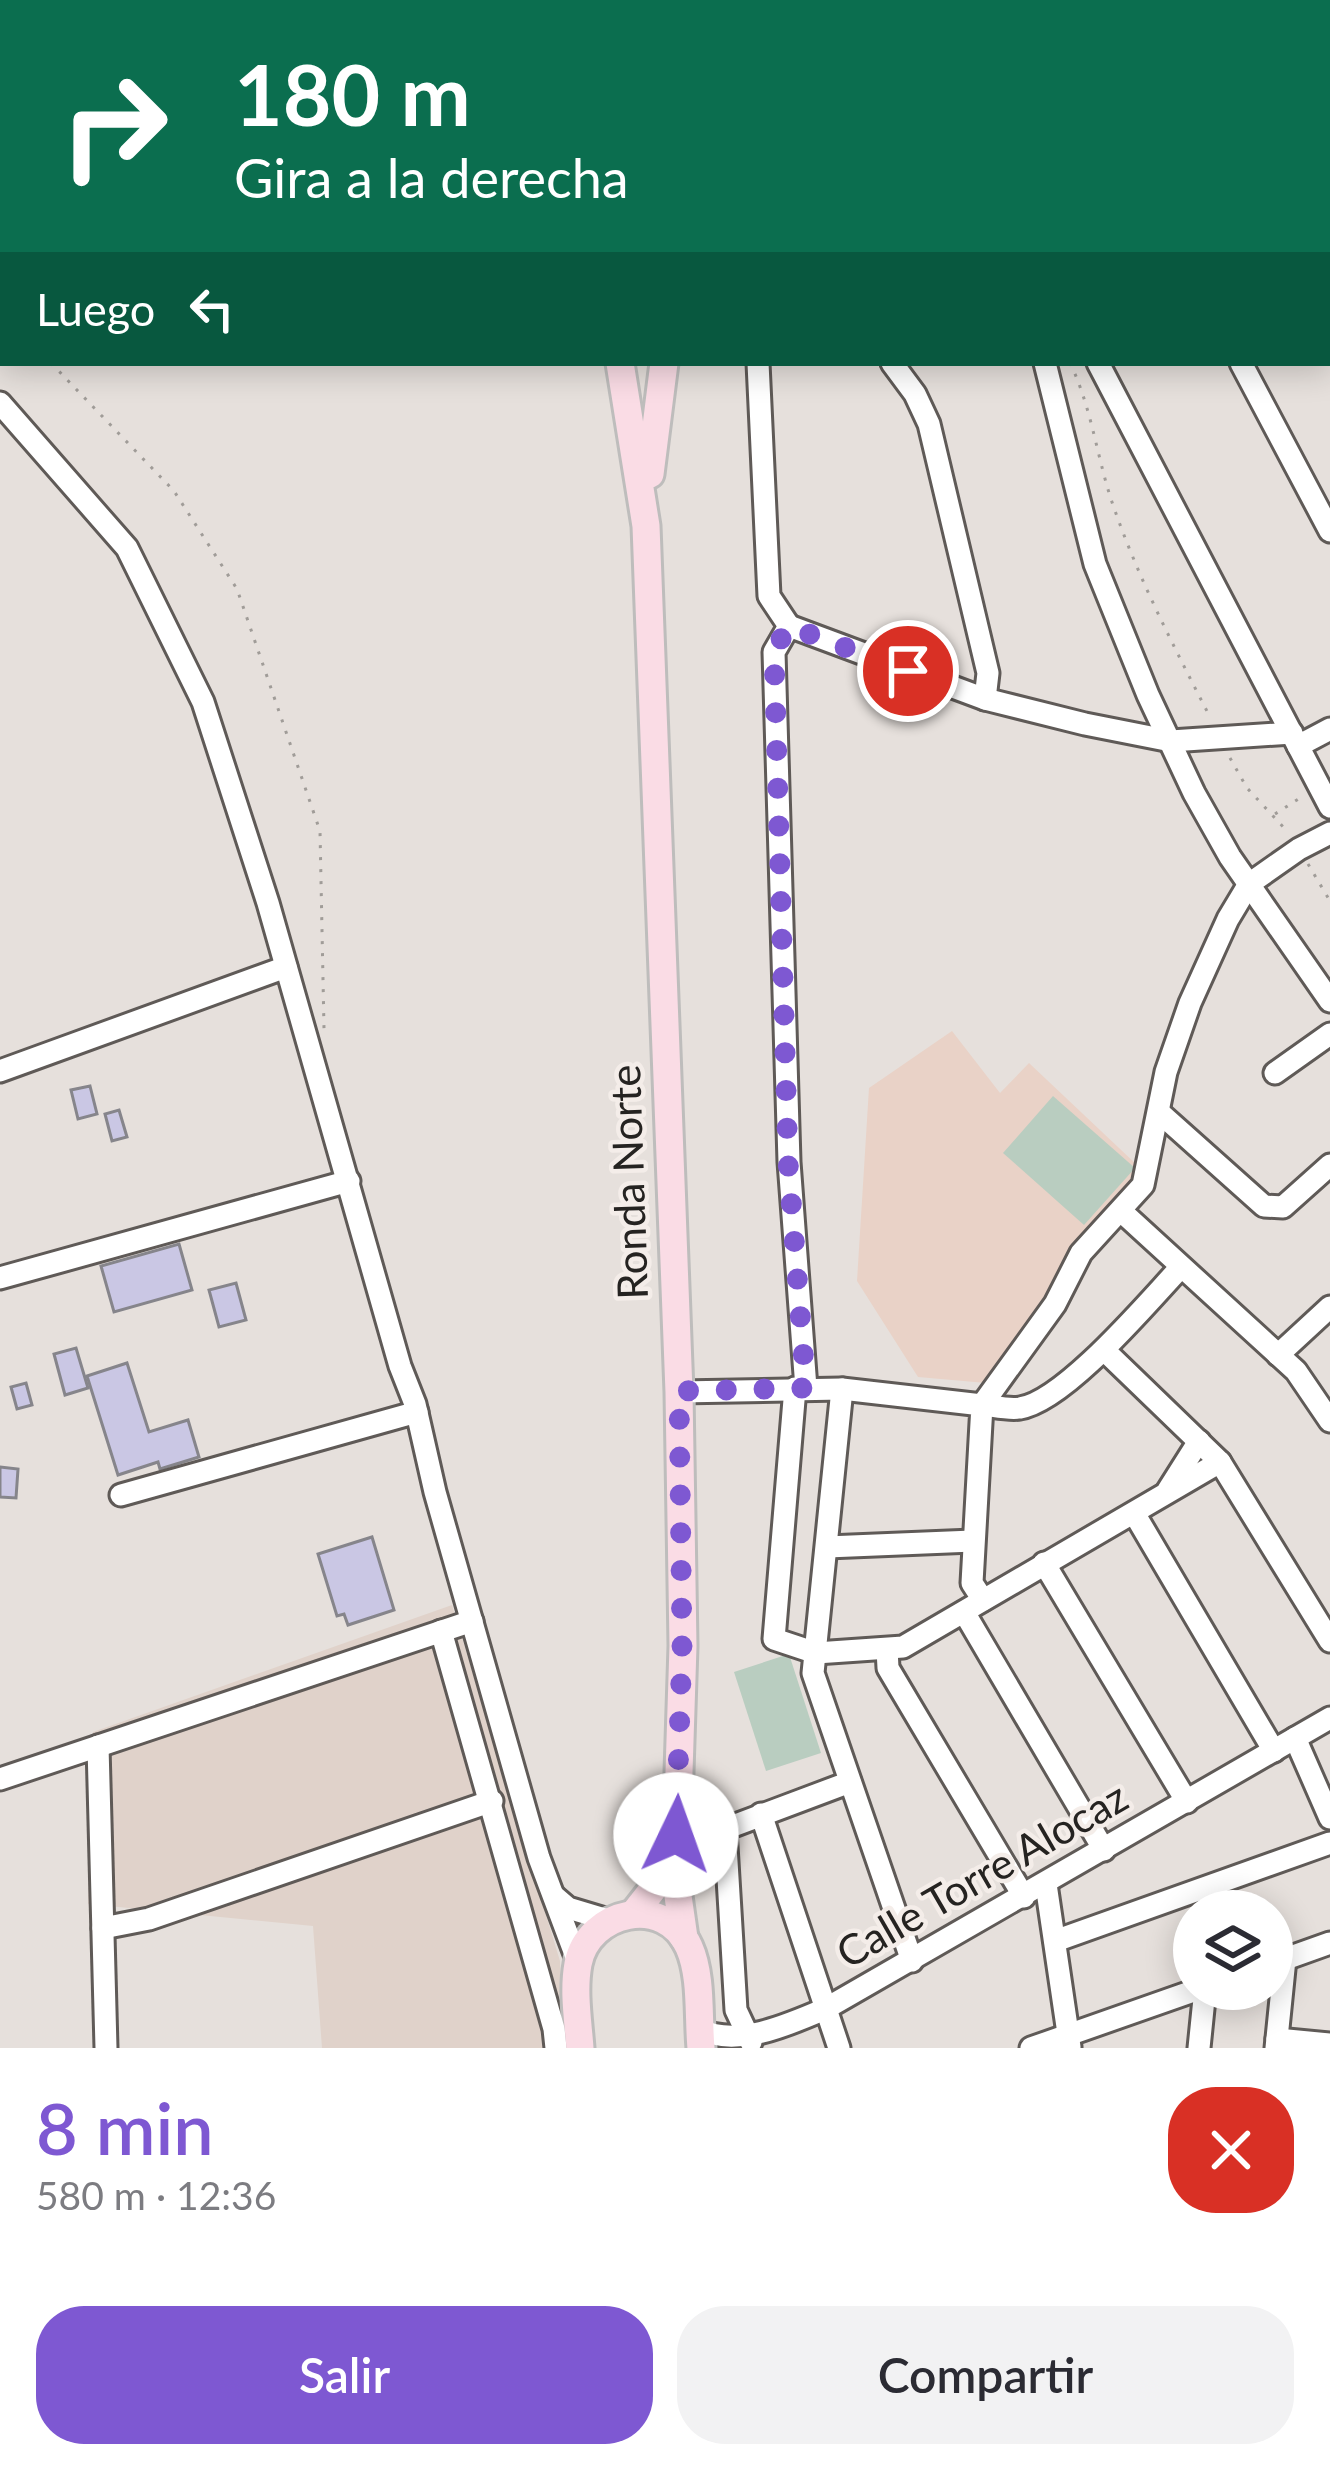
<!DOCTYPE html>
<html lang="es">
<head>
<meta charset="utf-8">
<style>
	:root { --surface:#fff; --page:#f2f2f3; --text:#2b2b33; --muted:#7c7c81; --accent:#7e58d2 }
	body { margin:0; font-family:Lato,sans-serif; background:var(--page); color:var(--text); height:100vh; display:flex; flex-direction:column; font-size:45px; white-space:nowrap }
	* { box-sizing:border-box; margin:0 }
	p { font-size:39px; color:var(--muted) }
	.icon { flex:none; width:66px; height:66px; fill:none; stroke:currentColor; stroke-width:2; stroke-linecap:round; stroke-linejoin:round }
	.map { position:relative; height:2048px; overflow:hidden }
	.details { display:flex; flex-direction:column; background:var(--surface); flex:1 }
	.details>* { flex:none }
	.top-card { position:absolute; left:0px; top:0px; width:1332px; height:366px; box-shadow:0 6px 30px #0003; background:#0b6e4f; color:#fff; overflow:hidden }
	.fabs { position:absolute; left:1173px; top:1890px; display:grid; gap:24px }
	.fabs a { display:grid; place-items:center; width:120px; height:120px; border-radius:50%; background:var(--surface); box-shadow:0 6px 30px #0003; font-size:60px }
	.pin { position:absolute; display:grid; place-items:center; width:102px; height:102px; color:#fff; margin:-51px; border:6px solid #fff; border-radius:50%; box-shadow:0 3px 12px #0007 }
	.me { position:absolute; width:132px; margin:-66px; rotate:3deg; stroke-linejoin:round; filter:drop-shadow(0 0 9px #0008) }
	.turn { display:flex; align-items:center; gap:42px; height:252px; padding:0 36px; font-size:54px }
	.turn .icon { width:156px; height:156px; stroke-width:2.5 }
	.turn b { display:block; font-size:84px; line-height:102px }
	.then { display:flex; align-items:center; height:114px; padding:0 36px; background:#0003; gap:24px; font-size:45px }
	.round { display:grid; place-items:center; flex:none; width:126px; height:126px; border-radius:48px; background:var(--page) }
	.overview { display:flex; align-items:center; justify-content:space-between; height:204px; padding:0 36px }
	h1 { font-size:72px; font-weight:600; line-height:90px; color:var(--accent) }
	.cta { display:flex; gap:24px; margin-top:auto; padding:24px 36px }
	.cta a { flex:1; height:138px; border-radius:48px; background:var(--accent); color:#fff; font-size:48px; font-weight:600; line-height:138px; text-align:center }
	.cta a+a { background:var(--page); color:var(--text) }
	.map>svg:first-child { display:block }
	.built { fill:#e0d2ca }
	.education { fill:#e9d2c7 }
	.green { fill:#b9cdc0 }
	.building { fill:#cac7e4; stroke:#86858b; stroke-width:3 }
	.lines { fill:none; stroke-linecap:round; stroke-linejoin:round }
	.minor-casing { stroke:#5f5a57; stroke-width:27 }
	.major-casing { stroke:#bebdbc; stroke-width:33 }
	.path { stroke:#a09c98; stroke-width:3; stroke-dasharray:3 9; stroke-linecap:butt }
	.minor { stroke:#fff; stroke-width:21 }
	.major { stroke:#fadce5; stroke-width:27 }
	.rail { stroke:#393735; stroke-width:4.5; stroke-dasharray:6 12; stroke-linecap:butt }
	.route { stroke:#7e58d2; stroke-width:21; stroke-dasharray:0 37.8 }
	.labels { text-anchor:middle; stroke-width:9; stroke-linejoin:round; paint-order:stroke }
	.street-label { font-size:42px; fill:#252321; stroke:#f4ede9 }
</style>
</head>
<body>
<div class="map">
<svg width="1330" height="2048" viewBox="0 0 1330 2048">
	<rect width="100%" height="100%" fill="#e6e0dc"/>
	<polygon class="built" points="452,1605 560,1961 563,2048 322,2048 313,1926 88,1904 93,1732"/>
	<polygon class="education" points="952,1031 1000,1093 1029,1063 1137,1165 1136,1175 1126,1189 1052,1281 1041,1307 986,1383 918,1377 857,1281 869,1088"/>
	<g class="green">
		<polygon points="1053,1096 1135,1168 1084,1225 1003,1153"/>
		<polygon points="789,1654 821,1753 766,1771 734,1672"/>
	</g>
	<g class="building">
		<polygon points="90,1086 97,1114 78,1119 71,1090"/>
		<polygon points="119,1110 127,1137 112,1141 105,1114"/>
		<polygon points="179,1244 192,1290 114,1312 101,1266"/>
		<polygon points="236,1283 246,1320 219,1327 209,1290"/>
		<polygon points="76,1348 88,1388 65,1395 54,1354"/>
		<polygon points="127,1363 149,1432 188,1420 199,1457 160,1469 158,1462 118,1475 87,1376"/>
		<polygon points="26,1383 32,1405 17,1409 11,1387"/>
		<polygon points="0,1467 18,1469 16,1498 0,1497"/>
		<polygon points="372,1537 394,1610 348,1625 344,1614 337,1616 318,1554"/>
	</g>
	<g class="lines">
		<g class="minor-casing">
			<g id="minor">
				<polyline points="995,0 997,3"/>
				<polyline points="166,3 168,0"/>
				<polyline points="775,3 790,0"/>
				<polyline points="1329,133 1330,133"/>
				<polyline points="0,244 3,239"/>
				<polyline points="1329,261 1330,264"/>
				<polyline points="758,363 769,596 789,626 774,652 789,1162 806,1388"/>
				<polyline points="892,363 915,394 929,424 988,673 985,699"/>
				<polyline points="1045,363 1095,564 1148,695 1194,793 1230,857 1330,1001"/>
				<polyline points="1098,363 1330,807"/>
				<polyline points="1241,363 1330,531"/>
				<polyline points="0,403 127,548 203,702 268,903 400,1366 415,1404 435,1492 539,1858 578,1962"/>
				<polyline points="789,626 985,699 1085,724 1171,741 1292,733"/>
				<polyline points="1298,746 1330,729"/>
				<polyline points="0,1071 286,967"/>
				<polyline points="1275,1073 1330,1034"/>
				<polyline points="1161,1114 1264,1206 1283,1207 1330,1165"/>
				<polyline points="1121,1211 1296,1371 1330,1421"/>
				<polyline points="0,1278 349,1181"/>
				<polyline points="1104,1350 1220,1462 1330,1641"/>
				<polyline points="1278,1355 1330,1307"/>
				<polyline points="795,1388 774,1639 816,1653 903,1647 1220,1462"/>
				<polyline points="842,1389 813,1673 912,1961"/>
				<polyline points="679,1392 842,1389 982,1405 972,1583 983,1600"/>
				<polyline points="982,1405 1055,1304 1081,1253 1143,1185 1166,1072 1190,1003 1228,919 1249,884 1299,849 1330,833"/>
				<path d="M982 1405C993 1406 1009 1410 1020 1408 1065 1401 1148 1302 1180 1268"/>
				<polyline points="1168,1490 1199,1441"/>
				<polyline points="121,1495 417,1412"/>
				<polyline points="1134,1513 1274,1751"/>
				<polyline points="827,1547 973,1541"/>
				<polyline points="1044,1563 1187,1802"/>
				<polyline points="964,1612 1104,1850"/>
				<polyline points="441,1631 554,2029 556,2048"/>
				<polyline points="887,1649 888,1668 1024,1897"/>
				<polyline points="1295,1738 1330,1818"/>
				<polyline points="98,1746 106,2048"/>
				<polyline points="0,1779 472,1621"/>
				<polyline points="761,1814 839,2048"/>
				<polyline points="1046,1884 1070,2047"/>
				<polyline points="554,1896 568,1908 608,1920"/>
				<polyline points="103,1928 149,1919 492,1801"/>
				<polyline points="1055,1941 1330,1843"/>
				<polyline points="1274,1963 1330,1943"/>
				<path d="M699 2029C736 2048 788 2025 825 2009L1330 1718"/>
				<polyline points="1277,2039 1330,2044"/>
				<polyline points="751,2042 736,2010 725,1829 850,1782"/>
				<polyline points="1031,2048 1199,1989"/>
				<polyline points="1199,2048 1205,1989"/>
				<polyline points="1276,2048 1285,1959"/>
			</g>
		</g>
		<g class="major-casing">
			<g id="major">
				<polyline points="657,3 657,0"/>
				<polyline points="620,363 646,526 679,1392 683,1646 677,1835 678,1896 684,1938"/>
				<polyline points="650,474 664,363"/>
				<polyline points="635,1912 657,1884 672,1851"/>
				<path d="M580 2048C578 2021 573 1991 578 1964 588 1911 665 1893 689 1947 702 1976 698 2016 701 2048"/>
			</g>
		</g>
		<g class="path">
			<polyline points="200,3 201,0"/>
			<polyline points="1329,109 1330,109"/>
			<polyline points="0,285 3,281"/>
			<polyline points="51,363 174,491 237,589 320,831 324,1029"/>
			<path d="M1070 363C1092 408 1097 459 1113 505 1138 578 1175 649 1210 717"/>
			<polyline points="1230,758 1247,788 1287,831"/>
			<polyline points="1275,814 1303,796"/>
			<polyline points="1308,864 1330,901"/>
		</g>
		<use href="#minor" class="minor"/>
		<use href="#major" class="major"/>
		<g class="rail">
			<polyline points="216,3 218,0"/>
			<polyline points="0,309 3,305"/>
		</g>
	</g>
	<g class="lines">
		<polyline class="route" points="676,1835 682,1646 679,1391 806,1388 788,1162 774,652 788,626 908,671"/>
	</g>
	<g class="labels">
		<g class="street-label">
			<text transform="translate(629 1182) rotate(-92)" y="15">Ronda Norte</text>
			<text transform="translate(982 1875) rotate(-30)" y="15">Calle Torre Alocaz</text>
		</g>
	</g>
</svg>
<div class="fabs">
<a><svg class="icon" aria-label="layers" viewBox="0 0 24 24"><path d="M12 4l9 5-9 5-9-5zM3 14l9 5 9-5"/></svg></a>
</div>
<div class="pin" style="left:908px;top:671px;background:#d93025"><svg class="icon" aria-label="arrive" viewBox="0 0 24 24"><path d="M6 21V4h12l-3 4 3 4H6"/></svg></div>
<svg class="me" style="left:676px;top:1835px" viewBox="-20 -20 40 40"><circle r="19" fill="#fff"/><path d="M0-13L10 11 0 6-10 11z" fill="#7e58d2"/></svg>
<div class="top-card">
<div class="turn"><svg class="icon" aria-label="right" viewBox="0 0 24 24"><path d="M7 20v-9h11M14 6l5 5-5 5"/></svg><div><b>180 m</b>Gira a la derecha</div></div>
<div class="then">Luego<svg class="icon" aria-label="left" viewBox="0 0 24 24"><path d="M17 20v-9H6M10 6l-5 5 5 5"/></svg></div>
</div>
</div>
<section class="details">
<div class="overview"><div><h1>8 min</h1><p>580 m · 12:36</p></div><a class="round" style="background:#d93025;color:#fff"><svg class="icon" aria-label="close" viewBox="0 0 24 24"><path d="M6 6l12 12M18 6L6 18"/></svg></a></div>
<div class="cta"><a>Salir</a><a>Compartir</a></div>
</section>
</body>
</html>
